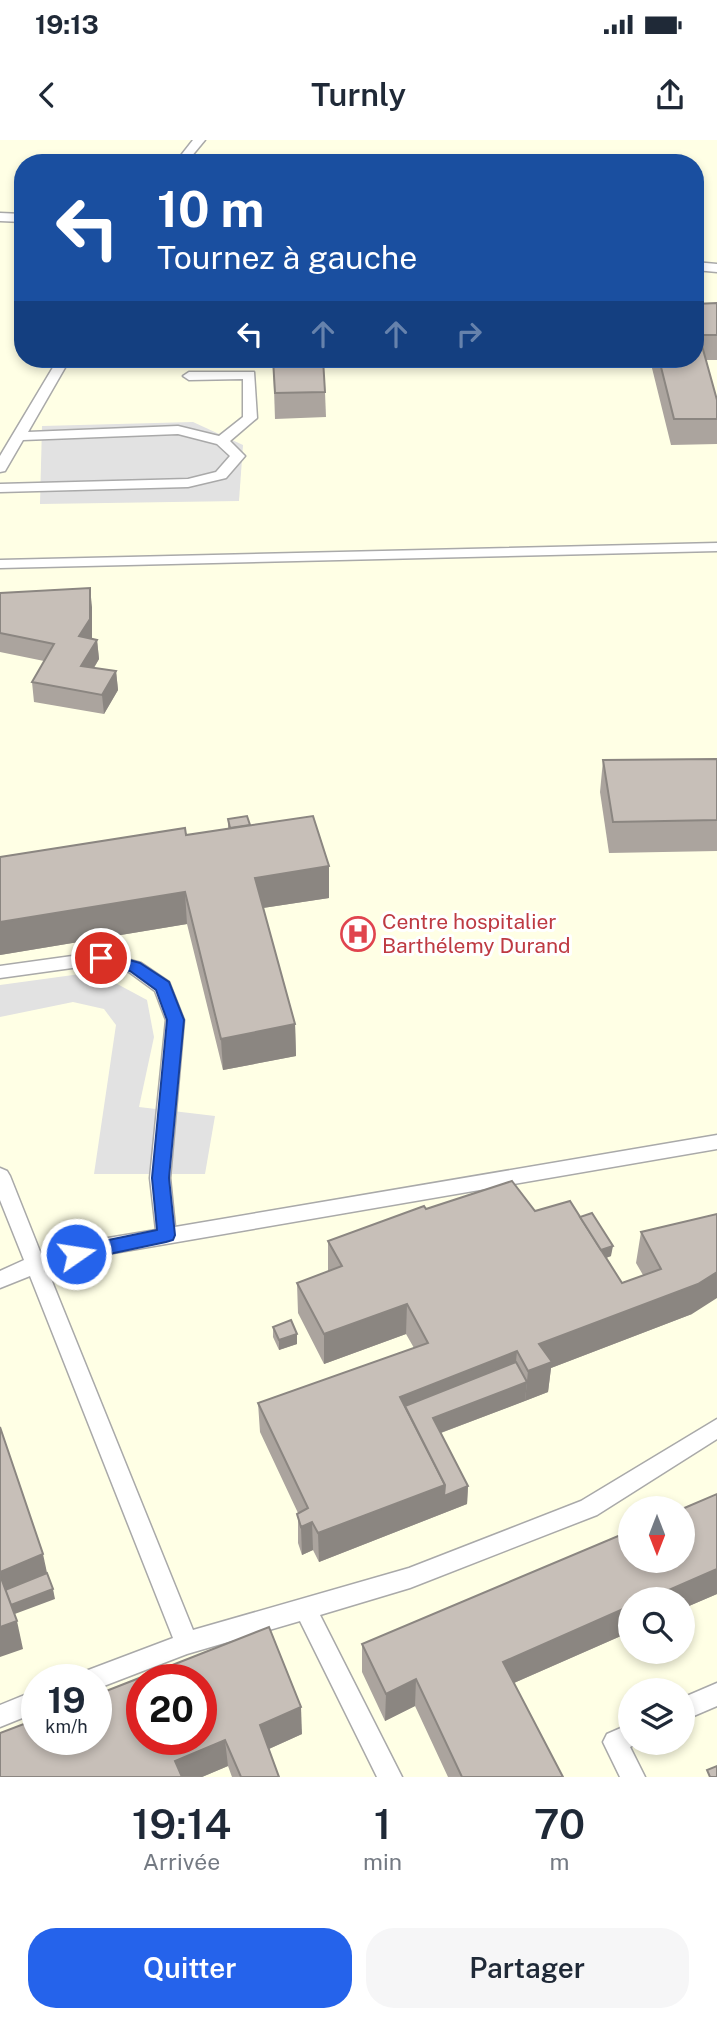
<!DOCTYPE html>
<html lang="fr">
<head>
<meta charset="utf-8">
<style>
	:root { --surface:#fff; --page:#f6f6f7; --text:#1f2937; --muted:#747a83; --accent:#2563eb }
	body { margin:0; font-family:"Public Sans",sans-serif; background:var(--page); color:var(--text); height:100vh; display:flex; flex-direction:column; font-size:26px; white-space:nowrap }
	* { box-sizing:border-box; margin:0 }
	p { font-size:23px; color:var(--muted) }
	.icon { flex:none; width:38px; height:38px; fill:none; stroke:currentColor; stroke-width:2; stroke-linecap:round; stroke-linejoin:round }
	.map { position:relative; height:1637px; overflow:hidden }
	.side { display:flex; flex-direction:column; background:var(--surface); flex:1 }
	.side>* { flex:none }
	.top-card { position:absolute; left:14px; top:14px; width:690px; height:214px; border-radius:28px; box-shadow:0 4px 10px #0003; background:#1a4fa0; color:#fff; overflow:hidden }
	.needle { width:46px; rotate:180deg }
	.controls { position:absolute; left:618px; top:1356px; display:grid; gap:14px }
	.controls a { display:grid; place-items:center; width:77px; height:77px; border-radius:50%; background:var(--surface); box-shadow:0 4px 10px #0003; font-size:35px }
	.speed { position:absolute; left:21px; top:1524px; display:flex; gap:14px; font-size:35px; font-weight:700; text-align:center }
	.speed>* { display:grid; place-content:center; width:91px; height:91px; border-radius:50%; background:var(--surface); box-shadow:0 4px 10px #0003; line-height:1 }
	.speed small { font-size:18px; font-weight:400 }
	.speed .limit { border:10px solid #d22; background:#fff; color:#111 }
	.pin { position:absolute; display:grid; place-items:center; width:60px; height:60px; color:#fff; margin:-30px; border:4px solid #fff; border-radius:50%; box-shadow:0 2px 7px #0007 }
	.me { position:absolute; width:77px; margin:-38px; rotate:77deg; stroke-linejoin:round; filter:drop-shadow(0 0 5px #0008) }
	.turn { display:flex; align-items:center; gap:24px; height:147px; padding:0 28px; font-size:32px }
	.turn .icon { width:91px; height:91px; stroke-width:2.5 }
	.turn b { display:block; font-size:49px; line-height:60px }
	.lanes { display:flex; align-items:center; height:66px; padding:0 28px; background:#0003; justify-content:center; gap:35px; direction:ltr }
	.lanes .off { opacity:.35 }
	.eta { display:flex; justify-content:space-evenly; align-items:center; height:119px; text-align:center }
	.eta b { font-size:42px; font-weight:600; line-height:49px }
	.button { display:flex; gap:14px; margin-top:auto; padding:14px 28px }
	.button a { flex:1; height:80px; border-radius:28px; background:var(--accent); color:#fff; font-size:28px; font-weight:600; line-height:80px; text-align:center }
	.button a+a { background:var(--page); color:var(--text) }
	.status { display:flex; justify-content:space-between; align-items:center; height:49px; padding:0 35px; background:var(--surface); direction:ltr }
	.status svg { height:19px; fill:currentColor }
	header { display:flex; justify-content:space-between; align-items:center; height:91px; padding:0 28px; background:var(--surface); font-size:32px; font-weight:600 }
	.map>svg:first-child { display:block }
	.education { fill:#ffffe5; fill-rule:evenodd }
	.parking { fill:#e2e2e2 }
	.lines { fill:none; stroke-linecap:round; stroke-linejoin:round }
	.lane-casing { stroke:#a9a9a9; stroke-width:3 }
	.lane { fill:#fff; fill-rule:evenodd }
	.wall { fill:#aba49e }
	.shaded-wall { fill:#8b8681 }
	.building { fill:#c7bfb8; stroke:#8b8681; stroke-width:2; fill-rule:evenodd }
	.route { fill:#2563eb; stroke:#184099; stroke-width:2 }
	.labels { text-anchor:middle; stroke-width:6; stroke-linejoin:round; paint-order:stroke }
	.health-label { font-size:21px; fill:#be3a42; stroke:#fff; text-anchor:start }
</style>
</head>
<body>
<div class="status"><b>19:13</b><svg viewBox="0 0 49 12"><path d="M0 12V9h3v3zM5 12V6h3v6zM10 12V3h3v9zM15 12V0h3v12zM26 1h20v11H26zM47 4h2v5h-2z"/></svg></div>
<header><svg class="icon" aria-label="back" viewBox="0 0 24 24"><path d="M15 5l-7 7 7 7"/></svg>Turnly<svg class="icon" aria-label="share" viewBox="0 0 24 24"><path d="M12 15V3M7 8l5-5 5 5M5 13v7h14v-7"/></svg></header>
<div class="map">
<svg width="717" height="1637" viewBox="0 0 717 1637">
	<rect width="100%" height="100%" fill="#f2efe9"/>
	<path class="education" d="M0 0H717V1637H0ZM23 23H695V219H23ZM630 1368H682V1421H630ZM630 1460H682V1512H630ZM37 1540H96V1600H37ZM142 1540H201V1600H142ZM630 1550H682V1603H630Z"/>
	<g class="parking">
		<polygon points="193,282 243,305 239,361 40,364 42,286"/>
		<polygon points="95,832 147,860 154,897 139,967 215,976 205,1034 94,1034 116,885 104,869 73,862 0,877 0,845"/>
	</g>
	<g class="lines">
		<g class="lane-casing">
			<g id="lane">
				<polygon points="193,0 205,0 186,23 175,23"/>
				<polygon points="0,73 23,74 23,82 0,81"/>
				<polygon points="695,122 717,124 717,132 695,130"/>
				<polygon points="58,219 70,219 28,292 178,286 219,296 243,277 243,239 189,240 183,236 189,232 254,232 257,278 230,301 245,316 226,338 188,347 0,352 0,344 188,339 216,332 230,316 217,304 178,294 23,300 5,331 0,332 0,316"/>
				<polygon points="717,403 717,411 0,428 0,420"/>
				<polygon points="101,812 141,823 169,842 184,880 170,1038 175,1087 717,995 717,1009 96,1116 47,1129 193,1490 409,1428 581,1361 717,1279 717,1299 597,1375 410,1448 320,1475 402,1637 377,1637 300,1481 187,1514 96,1549 96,1540 79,1540 83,1532 173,1498 30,1136 0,1148 0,1131 24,1120 0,1060 0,1028 7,1031 10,1036 41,1114 96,1100 156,1090 150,1038 166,880 155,851 129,832 101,824 0,838 0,826"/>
				<polygon points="717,1543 717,1566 682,1581 682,1558"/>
				<polygon points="37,1550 37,1572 0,1587 0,1565"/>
				<polygon points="630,1584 630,1603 638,1603 630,1607 645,1637 620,1637 603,1602 607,1594"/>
			</g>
		</g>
		<use href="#lane" class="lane"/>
	</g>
	<g class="wall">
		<polygon points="717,163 717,220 706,220 717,260 717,304 671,305 650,220 594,220 593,219 695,219 695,164"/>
		<polygon points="273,219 325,252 326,277 275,279"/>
		<polygon points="0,453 92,467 92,499 97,500 99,519 94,528 116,531 118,550 104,574 34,562 32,542 44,521 0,512"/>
		<polygon points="717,619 717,711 609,713 600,652 603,620"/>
		<polygon points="228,679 250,685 329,758 263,768 295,884 296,916 223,930 187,784 0,815 0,717 186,695 228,689"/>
		<polygon points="426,1069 535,1071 580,1077 611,1116 606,1118 622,1143 643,1135 636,1123 641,1092 692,1174 551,1228 548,1252 441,1293 468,1346 467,1364 319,1422 313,1410 302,1415 298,1403 298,1373 260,1292 258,1263 414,1208 406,1194 324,1224 298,1173 297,1143 328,1131 328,1101"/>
		<polygon points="273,1187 297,1194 297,1204 279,1210 273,1197"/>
		<polygon points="717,1354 717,1454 682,1469 630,1460 630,1492 514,1543 563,1637 448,1637 415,1566 385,1581 362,1532 362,1504"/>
		<polygon points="0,1593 302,1594 269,1609 279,1637 232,1637 228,1626 202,1637 0,1637"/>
	</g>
	<g class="shaded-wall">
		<polygon points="90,448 92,467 92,499 79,496"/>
		<polygon points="97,500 99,519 83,545 81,526"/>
		<polygon points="116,531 118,550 104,574 102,555"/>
		<polygon points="329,726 329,758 256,769 255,738"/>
		<polygon points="185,752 187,784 0,815 0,782"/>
		<polygon points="295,884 296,916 223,930 221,899"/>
		<polygon points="613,1106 611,1116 587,1125 588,1115"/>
		<polygon points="717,1132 717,1158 692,1174 551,1228 548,1252 525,1261 528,1231 539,1204"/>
		<polygon points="407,1164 406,1194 324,1224 324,1194"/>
		<polygon points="297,1194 297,1204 279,1210 279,1200"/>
		<polygon points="517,1211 514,1241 408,1283 400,1257"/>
		<polygon points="527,1242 525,1261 432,1296 433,1278"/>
		<polygon points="445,1345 468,1346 467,1364 319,1422 318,1393"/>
		<polygon points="312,1382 313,1410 302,1415 301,1387"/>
		<polygon points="43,1414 49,1442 7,1460 0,1437 0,1432"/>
		<polygon points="717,1429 717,1454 682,1469 682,1460 646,1460"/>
		<polygon points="53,1449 55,1459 12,1475 9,1466"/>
		<polygon points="630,1466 630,1492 500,1549 503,1522"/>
		<polygon points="17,1481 23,1509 0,1517 0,1487"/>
		<polygon points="416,1539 415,1566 385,1581 386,1554"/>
		<polygon points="301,1567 302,1594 262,1612 260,1585"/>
		<polygon points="225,1600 228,1626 202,1637 178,1637 175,1621"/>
	</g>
	<g class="building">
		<polygon points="717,163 717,195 699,195 717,260 717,279 674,279 659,219 695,219 695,164"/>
		<polygon points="273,219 323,219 325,252 275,253"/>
		<polygon points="90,448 90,479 79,496 97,500 81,526 116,531 102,555 32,542 54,504 0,493 0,453"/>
		<polygon points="717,619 717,680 613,682 603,620"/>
		<polygon points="247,676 250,685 230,688 228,679"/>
		<polygon points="313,676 329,726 255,738 295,884 221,899 185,752 0,782 0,717 185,688 186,695"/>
		<polygon points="512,1041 535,1071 570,1061 622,1143 661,1129 641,1092 717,1074 717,1132 698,1144 539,1204 552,1222 528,1231 517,1211 400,1257 445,1345 318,1393 312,1382 301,1387 297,1374 308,1368 258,1263 428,1203 407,1164 324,1194 297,1143 342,1126 328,1101 424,1066 426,1069"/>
		<polygon points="592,1073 613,1106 601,1110 580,1077"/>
		<polygon points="291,1180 297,1194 279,1200 273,1187"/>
		<polygon points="516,1222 527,1242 433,1278 468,1346 444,1356 445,1345 405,1266"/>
		<polygon points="0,1287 43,1414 0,1432"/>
		<polygon points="717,1354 717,1429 646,1460 630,1460 630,1466 503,1522 563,1637 462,1637 416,1539 386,1554 362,1504 630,1391 630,1421 682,1421 682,1369"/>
		<polygon points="47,1433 53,1449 11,1465 5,1450"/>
		<polygon points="0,1435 17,1481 0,1487"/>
		<path d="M269 1487 301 1567 260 1585 279 1637H241L225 1600 175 1621 182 1637H0V1593L37 1579V1600H96V1555ZM142 1540H201V1600H142Z"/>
		<polygon points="717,1626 717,1637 710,1637 707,1630"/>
	</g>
	<polygon class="route" points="101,812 140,823 169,842 184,880 169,1038 175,1095 173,1100 166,1102 76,1121 70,1119 67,1114 70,1108 157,1090 152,1038 167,880 156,850 130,831 96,822 93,818"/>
	<defs>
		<g id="hospital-ring" transform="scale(1.75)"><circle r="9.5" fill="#fff" stroke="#e0444e" stroke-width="1.5"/><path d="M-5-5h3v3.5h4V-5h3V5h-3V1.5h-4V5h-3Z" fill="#e0444e"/></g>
	</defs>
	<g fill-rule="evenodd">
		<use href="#hospital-ring" x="358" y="794"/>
	</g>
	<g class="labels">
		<g class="health-label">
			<text x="382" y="789">Centre hospitalier<tspan x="382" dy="24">Barthélemy Durand</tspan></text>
		</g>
	</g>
</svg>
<div class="controls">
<a><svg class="needle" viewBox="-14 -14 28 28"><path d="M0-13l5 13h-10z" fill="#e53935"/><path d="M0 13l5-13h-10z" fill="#747a83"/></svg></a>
<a><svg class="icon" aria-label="search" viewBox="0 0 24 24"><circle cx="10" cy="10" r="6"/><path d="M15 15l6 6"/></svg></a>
<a><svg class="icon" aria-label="layers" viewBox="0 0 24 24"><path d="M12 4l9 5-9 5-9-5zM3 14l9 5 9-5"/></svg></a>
</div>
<div class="speed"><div>19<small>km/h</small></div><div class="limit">20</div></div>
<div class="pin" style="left:101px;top:818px;background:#d93025"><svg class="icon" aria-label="arrive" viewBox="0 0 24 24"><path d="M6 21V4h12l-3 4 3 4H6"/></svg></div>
<svg class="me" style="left:76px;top:1114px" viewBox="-20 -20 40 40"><circle r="17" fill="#2563eb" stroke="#fff" stroke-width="3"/><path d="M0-11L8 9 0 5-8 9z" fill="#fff"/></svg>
<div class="top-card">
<div class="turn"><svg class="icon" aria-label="left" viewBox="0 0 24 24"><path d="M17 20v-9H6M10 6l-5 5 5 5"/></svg><div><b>10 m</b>Tournez à gauche</div></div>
<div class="lanes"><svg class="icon" aria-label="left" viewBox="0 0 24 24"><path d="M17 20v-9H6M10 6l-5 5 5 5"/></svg><svg class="icon off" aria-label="ahead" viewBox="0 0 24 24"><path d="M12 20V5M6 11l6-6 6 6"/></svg><svg class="icon off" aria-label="ahead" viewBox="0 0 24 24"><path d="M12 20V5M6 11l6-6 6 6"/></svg><svg class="icon off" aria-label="right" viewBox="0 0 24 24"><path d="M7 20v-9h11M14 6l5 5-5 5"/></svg></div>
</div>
</div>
<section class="side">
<div class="eta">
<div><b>19:14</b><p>Arrivée</p></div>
<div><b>1</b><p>min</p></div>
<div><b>70</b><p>m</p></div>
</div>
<div class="button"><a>Quitter</a><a>Partager</a></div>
</section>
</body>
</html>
